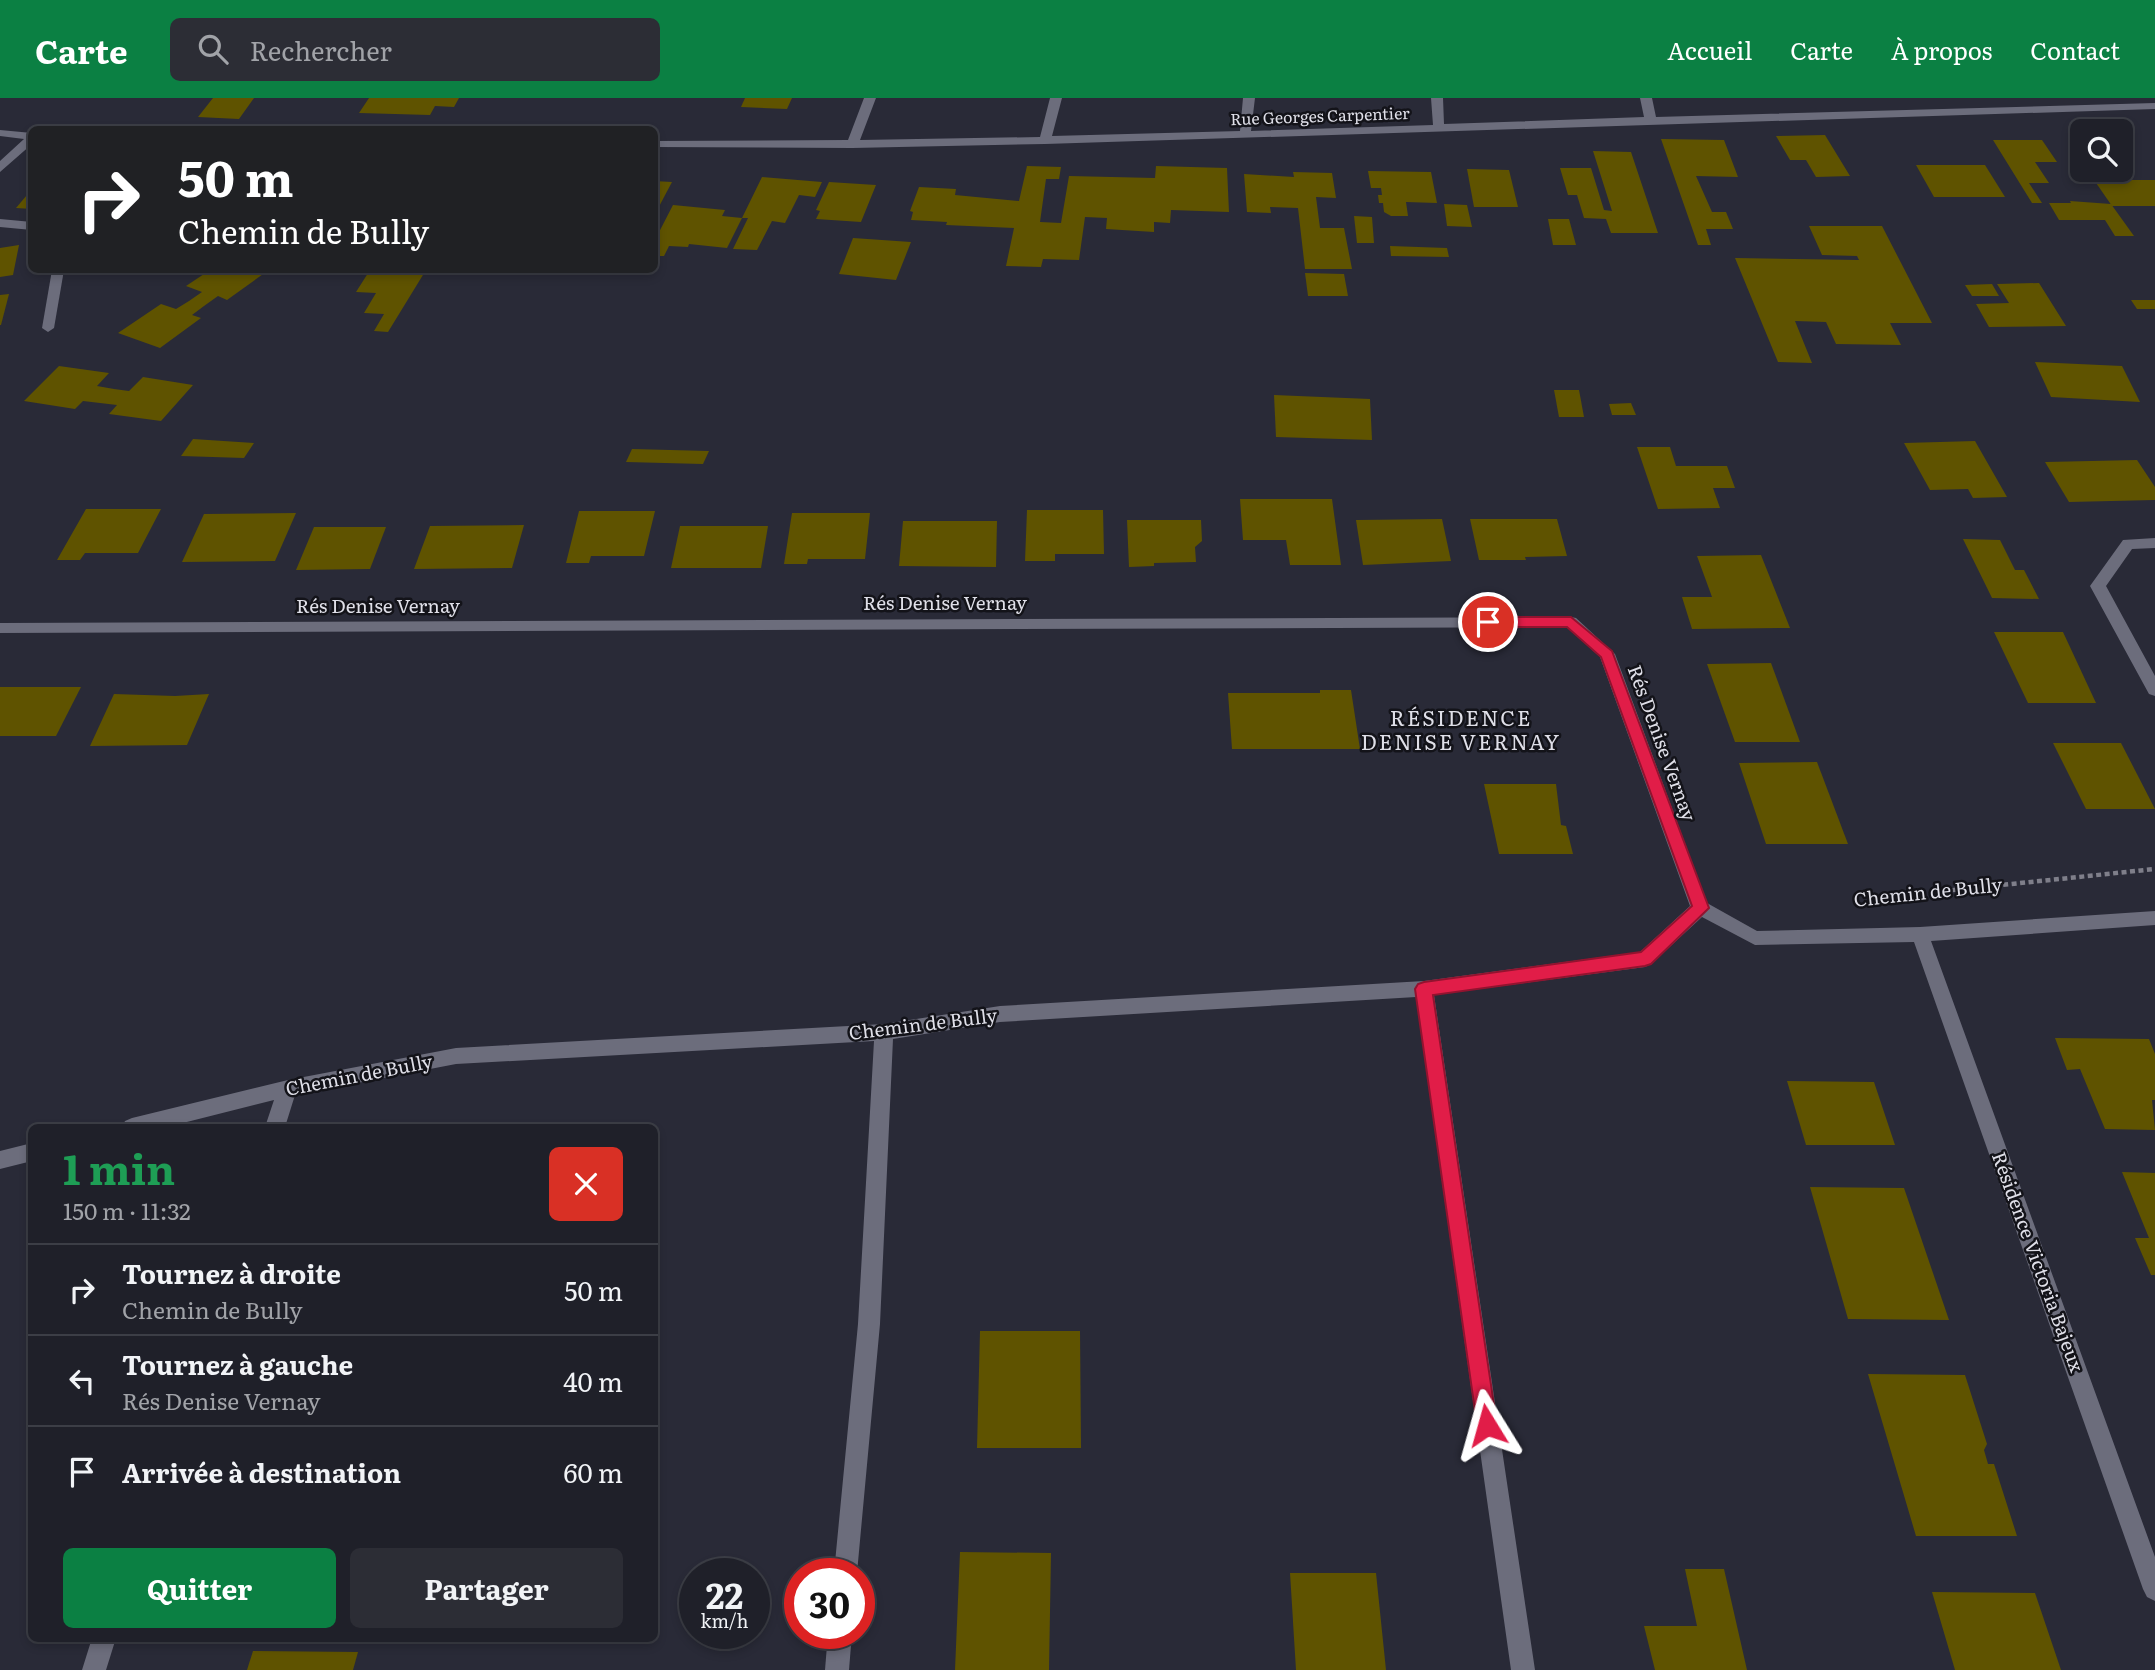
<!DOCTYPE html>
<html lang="fr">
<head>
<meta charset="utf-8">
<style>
	:root { --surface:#1f2029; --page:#2c2d35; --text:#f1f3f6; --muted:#a1a3a8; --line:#3c3e46; --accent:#0b8043 }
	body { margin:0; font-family:Literata,serif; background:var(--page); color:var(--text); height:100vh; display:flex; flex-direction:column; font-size:26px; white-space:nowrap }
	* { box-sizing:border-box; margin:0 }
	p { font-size:23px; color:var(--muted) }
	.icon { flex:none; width:38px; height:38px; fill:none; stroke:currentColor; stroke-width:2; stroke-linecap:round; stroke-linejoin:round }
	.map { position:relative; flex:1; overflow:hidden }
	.sheet { position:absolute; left:28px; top:1026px; width:630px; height:518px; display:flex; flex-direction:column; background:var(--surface); border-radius:10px; box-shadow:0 4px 10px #0003,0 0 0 2px var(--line) }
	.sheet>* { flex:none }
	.top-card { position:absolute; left:28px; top:28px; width:630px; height:147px; border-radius:10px; box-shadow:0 4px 10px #0003,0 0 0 2px var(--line); background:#202124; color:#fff; overflow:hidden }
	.controls { position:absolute; left:2070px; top:21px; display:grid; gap:14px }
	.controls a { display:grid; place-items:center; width:63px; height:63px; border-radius:10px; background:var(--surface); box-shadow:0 4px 10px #0003,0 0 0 2px var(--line); font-size:35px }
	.speed { position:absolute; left:679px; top:1460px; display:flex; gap:14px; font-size:35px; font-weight:700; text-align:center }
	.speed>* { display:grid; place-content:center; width:91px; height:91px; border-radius:50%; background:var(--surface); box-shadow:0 4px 10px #0003,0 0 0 2px var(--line); line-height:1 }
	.speed small { font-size:18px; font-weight:400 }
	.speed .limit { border:10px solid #d22; background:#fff; color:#111 }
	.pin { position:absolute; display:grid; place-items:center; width:60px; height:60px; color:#fff; margin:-30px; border:4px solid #fff; border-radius:50%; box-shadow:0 2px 7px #0007 }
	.me { position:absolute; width:77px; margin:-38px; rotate:352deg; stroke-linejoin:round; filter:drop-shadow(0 0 5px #0008) }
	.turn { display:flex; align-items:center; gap:24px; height:147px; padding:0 35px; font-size:32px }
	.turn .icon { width:91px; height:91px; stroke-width:2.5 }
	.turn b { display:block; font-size:49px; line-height:60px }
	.round { display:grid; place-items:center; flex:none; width:74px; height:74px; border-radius:10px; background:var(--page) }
	.head { display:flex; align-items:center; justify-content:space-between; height:119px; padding:0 35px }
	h1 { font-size:42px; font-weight:700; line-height:52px; color:#1e9e55 }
	.cta { display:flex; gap:14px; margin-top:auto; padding:14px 35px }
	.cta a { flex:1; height:80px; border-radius:10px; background:var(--accent); color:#fff; font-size:28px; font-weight:700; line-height:80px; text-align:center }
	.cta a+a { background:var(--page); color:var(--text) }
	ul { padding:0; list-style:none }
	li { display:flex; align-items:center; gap:21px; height:91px; padding:0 35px; border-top:2px solid var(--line) }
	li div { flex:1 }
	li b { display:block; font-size:26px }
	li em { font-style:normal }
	header { display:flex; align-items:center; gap:42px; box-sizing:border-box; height:98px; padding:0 35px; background:var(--accent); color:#fff }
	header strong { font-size:33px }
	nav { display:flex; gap:38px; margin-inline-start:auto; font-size:24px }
	.search { width:490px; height:63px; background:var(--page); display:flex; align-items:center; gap:18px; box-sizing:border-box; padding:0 24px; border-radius:10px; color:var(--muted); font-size:26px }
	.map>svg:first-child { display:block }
	.building { fill:#5f5300 }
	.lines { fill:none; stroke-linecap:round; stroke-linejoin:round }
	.path { stroke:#7f7f8a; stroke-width:4.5; stroke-dasharray:5 3.5; stroke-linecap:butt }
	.street { fill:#6c6d7c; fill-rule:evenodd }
	.route { fill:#e11d48; stroke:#92132f; stroke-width:2 }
	.labels { text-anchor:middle; stroke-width:5; stroke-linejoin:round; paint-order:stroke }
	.far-street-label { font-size:16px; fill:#dfdfe8; stroke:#131319 }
	.street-label { font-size:19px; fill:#dfdfe8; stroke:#131319 }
	.neighbourhood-label { font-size:21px; letter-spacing:2px; fill:#dfdfe8; stroke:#131319 }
</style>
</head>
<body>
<header>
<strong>Carte</strong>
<div class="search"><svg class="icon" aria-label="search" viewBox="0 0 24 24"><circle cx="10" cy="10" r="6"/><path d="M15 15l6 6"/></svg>Rechercher</div>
<nav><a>Accueil</a><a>Carte</a><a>À propos</a><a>Contact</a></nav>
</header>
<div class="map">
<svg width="2155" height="1572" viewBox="0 0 2155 1572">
	<rect width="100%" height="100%" fill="#292a37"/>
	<g class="building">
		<polygon points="213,0 254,0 239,21 198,19"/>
		<polygon points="369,0 459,0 454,9 435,8 430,17 359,15"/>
		<polygon points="745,0 792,0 787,11 741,9"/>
		<polygon points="1825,37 1850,78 1816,79 1806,62 1790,62 1776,38"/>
		<polygon points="1661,41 1724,42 1738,79 1696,78 1712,114 1726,114 1733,131 1706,131 1711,147 1698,147"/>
		<polygon points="1993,42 2042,42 2057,64 2035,64 2049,85 2029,85 2042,105 2032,105"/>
		<polygon points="1593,53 1631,54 1658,135 1611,135 1606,121 1584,120 1577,97 1568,97 1560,70 1591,70 1604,112 1612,113"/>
		<polygon points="1916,67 1985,67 2005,99 1934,99"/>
		<polygon points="1027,68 1061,69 1059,81 1046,81 1040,124 1061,125 1069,78 1155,80 1156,68 1227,70 1229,114 1171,112 1170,125 1154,124 1154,134 1106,131 1107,120 1085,119 1079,162 1043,161 1041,169 1006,168 1014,130 946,127 947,124 911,122 913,114 910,113 919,89 956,91 955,97 1019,103"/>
		<polygon points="1467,71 1509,72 1518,109 1474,109"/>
		<polygon points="1368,73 1431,74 1437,105 1406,104 1408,118 1391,118 1384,114 1383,105 1379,105 1378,97 1382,97 1381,90 1371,90"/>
		<polygon points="1293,74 1332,75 1336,100 1316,99 1320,130 1344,130 1352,171 1305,171 1298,110 1270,109 1271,115 1247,114 1244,76 1294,79"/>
		<polygon points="762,79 822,84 815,99 799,97 785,125 772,123 757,152 733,151 748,120 742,120"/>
		<polygon points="2094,82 2155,82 2155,108 2112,108"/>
		<polygon points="654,83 672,84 654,118"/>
		<polygon points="829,84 876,87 861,124 816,121 820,113 816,112"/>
		<polygon points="32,91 32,111 16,110"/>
		<polygon points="2070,103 2111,106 2134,138 2115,138 2105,122 2059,122 2049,105 2071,105"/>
		<polygon points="1444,106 1467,107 1472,129 1447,128"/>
		<polygon points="673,107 725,112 722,118 742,120 727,150 689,146 688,149 669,148 664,158 654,158 654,136 658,136"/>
		<polygon points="1354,118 1372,119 1374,145 1357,145"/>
		<polygon points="1548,121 1569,121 1576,147 1553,147"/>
		<polygon points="1809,128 1882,128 1932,225 1890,225 1901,247 1836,246 1826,224 1795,223 1812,265 1778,264 1735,160 1859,162 1857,158 1822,157"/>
		<polygon points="853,140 911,144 896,182 839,176"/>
		<polygon points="19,147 13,177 0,179 0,150"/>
		<polygon points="1390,148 1447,150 1449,159 1391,158"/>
		<polygon points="210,172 259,172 266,174 227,202 218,198 204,208 192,217 201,220 160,250 118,235 161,206 176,211 189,203 202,194 186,188"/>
		<polygon points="370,172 426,172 388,234 374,233 384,216 364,215 376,195 356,194"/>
		<polygon points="1305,175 1344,176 1348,198 1308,198"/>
		<polygon points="2039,185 2066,228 1989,229 1976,206 2009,205 1997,186"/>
		<polygon points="1992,186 1999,198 1972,198 1965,187"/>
		<polygon points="9,196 1,227 0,227 0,197"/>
		<polygon points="2131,202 2155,202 2155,211 2137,211"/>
		<polygon points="2035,264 2122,268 2140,304 2051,299"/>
		<polygon points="59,268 109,275 97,288 114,291 129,293 143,279 193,287 161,323 109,316 117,307 83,303 75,311 24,303"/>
		<polygon points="1554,292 1579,292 1584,319 1559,319"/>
		<polygon points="1274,297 1370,301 1372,342 1276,339"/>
		<polygon points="1631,305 1636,317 1612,317 1609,306"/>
		<polygon points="193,341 254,345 244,360 181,358"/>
		<polygon points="1975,343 2007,399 1973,400 1968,391 1930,392 1904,345"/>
		<polygon points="1637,349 1670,349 1676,368 1727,368 1735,390 1713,390 1720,410 1658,411"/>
		<polygon points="632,351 709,353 703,366 626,364"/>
		<polygon points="2137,362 2155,389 2155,402 2069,404 2045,364"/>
		<polygon points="1240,401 1332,401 1341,467 1290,467 1286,442 1243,442"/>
		<polygon points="86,411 161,411 138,455 85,455 80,462 57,462"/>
		<polygon points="1027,412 1103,412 1104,456 1055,456 1055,463 1025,463"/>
		<polygon points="579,413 655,413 644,458 591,458 589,465 566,465"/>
		<polygon points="296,415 275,463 182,464 204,416"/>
		<polygon points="792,415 870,415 865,461 808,461 807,466 784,466"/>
		<polygon points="1442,421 1451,463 1363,467 1356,422"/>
		<polygon points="1470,421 1557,421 1567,458 1525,459 1526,462 1479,462"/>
		<polygon points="1127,422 1201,422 1202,443 1195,449 1196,464 1154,465 1154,468 1129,469"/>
		<polygon points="903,423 997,423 996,469 899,468"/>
		<polygon points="524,427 512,470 414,471 430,428"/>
		<polygon points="680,428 768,428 761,470 671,470"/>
		<polygon points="314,429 386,429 370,471 296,472"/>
		<polygon points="1963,441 2000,442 2015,472 2024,472 2039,501 1992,500"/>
		<polygon points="1761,457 1790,530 1692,531 1682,499 1712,499 1697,458"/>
		<polygon points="1994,534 2063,534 2096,605 2028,605"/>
		<polygon points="1771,565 1800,644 1735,644 1707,566"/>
		<polygon points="0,589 81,589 56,638 0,638"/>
		<polygon points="1320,592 1351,592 1360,651 1232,651 1228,595 1320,595"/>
		<polygon points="114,596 175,598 209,596 187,647 90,648"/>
		<polygon points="2053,645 2121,645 2155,711 2086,711"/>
		<polygon points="1817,664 1848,746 1766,746 1739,665"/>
		<polygon points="1484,686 1556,686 1561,727 1566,728 1573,756 1499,756"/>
		<polygon points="2055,940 2149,941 2155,956 2155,1002 2152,1002 2155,1032 2105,1031 2080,971 2067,972"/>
		<polygon points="1787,983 1874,984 1895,1047 1806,1047"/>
		<polygon points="2122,1074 2155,1075 2155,1177 2151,1177 2135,1140 2149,1140"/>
		<polygon points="1810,1089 1904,1090 1949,1222 1848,1221"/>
		<polygon points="980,1233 1080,1233 1081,1350 977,1350"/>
		<polygon points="1868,1276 1965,1277 1987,1346 1984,1352 1988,1366 1994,1366 2017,1438 1916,1438"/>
		<polygon points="960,1454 1051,1455 1049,1572 955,1572"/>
		<polygon points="1685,1471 1724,1471 1747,1572 1655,1572 1644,1528 1697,1528"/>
		<polygon points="1290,1475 1376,1475 1386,1572 1296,1572"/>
		<polygon points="1932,1494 2035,1495 2061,1572 1955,1572"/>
		<polygon points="253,1553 358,1554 353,1572 247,1572"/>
	</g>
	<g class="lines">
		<polyline class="path" points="1944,793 2155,771"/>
		<g class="street">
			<polygon points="864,0 876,0 860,42 1040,39 1050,0 1062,0 1052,38 1240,33 1243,0 1255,0 1251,33 1433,27 1431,0 1443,0 1444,26 1644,19 1640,0 1652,0 1656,19 2155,5 2155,11 1045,46 852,50 654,49 654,43 848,42"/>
			<polygon points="0,32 32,35 32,46 0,74 0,63 24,41 0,38"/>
			<polygon points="0,121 32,124 32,132 0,129"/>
			<polygon points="52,172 64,172 54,230 48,234 42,230"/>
			<polygon points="2155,440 2155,450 2132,451 2106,488 2155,578 2155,598 2149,596 2090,488 2123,442"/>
			<polygon points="1571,519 1576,520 1615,556 1707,805 1757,833 1920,829 2155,813 2155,827 1931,843 2155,1459 2155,1503 2147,1499 2143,1491 1914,844 1755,847 1702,819 1651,866 1645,869 1434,897 1535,1572 1511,1572 1416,899 1000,924 893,941 880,1226 857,1475 834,1475 858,1226 874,943 456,966 295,997 285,1029 265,1029 274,1002 167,1029 122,1029 125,1023 132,1020 288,982 456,950 884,926 1000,908 1424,883 1640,854 1690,808 1600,559 1567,529 0,535 0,525"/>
			<polygon points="32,1045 32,1063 0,1071 0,1053"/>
			<polygon points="828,1535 852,1535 849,1572 825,1572"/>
			<polygon points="92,1540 116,1540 106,1572 82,1572"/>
		</g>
	</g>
	<polygon class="route" points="1488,519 1571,519 1612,553 1709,810 1651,866 1645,868 1433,897 1497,1327 1494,1334 1487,1337 1480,1334 1477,1327 1415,891 1418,886 1424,884 1641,854 1692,808 1601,559 1567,529 1488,529 1481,524"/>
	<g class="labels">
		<g class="far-street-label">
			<text transform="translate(1320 18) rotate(-2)" y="6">Rue Georges Carpentier</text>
		</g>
		<g class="street-label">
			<text x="945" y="512">Rés Denise Vernay</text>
			<text x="378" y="515">Rés Denise Vernay</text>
			<text transform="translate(1662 645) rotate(70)" y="7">Rés Denise Vernay</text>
			<text transform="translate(1928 794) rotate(-6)" y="7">Chemin de Bully</text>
			<text transform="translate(923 926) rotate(-7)" y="7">Chemin de Bully</text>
			<text transform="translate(359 977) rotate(-11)" y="7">Chemin de Bully</text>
			<text transform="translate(2038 1164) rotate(70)" y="7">Résidence Victoria Bajeux</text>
		</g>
		<g class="neighbourhood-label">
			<text x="1461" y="628">RÉSIDENCE<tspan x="1461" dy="24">DENISE VERNAY</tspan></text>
		</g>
	</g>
</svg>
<div class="controls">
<a><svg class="icon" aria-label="search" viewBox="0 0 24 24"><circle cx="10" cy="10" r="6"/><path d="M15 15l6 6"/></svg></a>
</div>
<div class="speed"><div>22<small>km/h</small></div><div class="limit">30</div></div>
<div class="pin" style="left:1488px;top:524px;background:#d93025"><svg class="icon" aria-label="arrive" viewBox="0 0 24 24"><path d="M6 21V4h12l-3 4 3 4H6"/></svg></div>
<svg class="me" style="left:1487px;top:1327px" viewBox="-20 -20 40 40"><path d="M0-17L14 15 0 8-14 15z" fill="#e11d48" stroke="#fff" stroke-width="4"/></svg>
<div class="top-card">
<div class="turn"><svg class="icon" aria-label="right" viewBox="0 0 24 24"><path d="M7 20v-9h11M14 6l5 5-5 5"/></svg><div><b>50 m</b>Chemin de Bully</div></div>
</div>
<section class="sheet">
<div class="head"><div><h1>1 min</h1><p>150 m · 11:32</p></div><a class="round" style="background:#d93025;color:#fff"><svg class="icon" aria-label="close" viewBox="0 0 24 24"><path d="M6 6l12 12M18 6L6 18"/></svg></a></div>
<ul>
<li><svg class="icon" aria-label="right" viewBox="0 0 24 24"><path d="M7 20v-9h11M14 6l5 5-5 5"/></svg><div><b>Tournez à droite</b><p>Chemin de Bully</p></div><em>50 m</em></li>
<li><svg class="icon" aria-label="left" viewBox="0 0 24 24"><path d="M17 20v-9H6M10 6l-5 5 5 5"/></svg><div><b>Tournez à gauche</b><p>Rés Denise Vernay</p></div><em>40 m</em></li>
<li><svg class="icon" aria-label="arrive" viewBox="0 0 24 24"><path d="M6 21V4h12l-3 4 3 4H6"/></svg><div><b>Arrivée à destination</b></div><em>60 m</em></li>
</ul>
<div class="cta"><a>Quitter</a><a>Partager</a></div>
</section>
</div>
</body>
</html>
